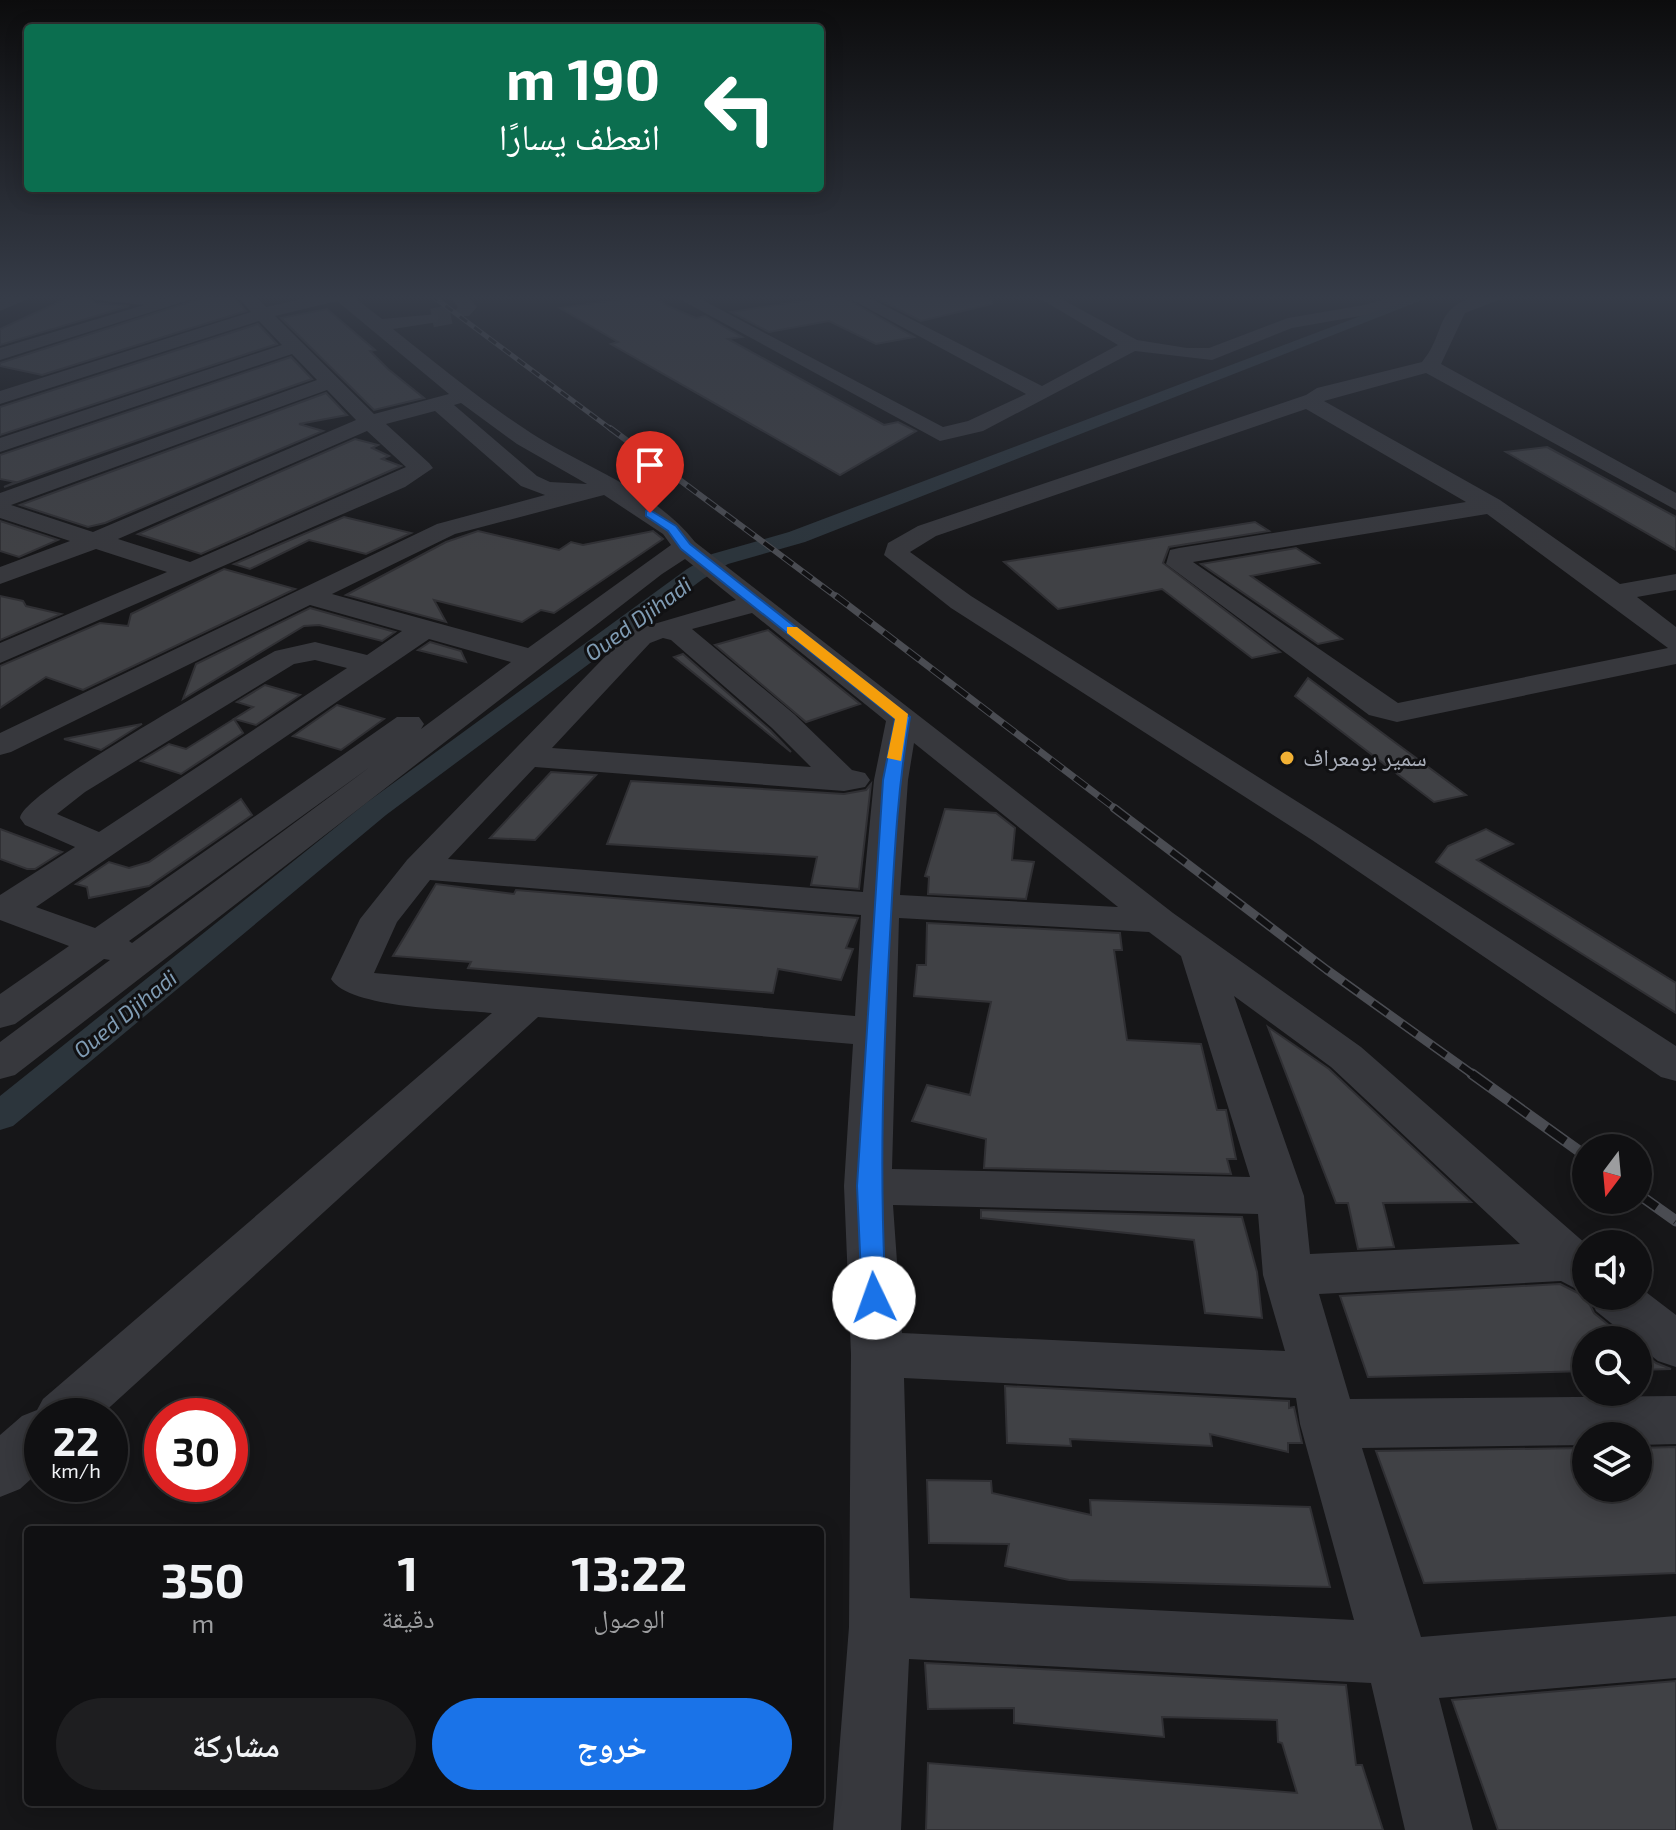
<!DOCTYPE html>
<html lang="ar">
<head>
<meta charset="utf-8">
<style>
	:root { --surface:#101012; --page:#1e1e20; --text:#f1f3f6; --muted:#9c9d9f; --line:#303032; --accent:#1a73e8 }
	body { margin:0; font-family:"Exo 2","Noto Naskh Arabic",sans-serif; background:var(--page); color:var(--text); direction:rtl; height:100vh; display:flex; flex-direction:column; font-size:30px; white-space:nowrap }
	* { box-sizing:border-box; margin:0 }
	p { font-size:26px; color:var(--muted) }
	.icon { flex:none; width:44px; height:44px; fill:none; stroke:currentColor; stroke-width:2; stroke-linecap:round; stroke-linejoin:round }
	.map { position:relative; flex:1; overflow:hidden; direction:ltr }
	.panel { position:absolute; left:24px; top:1526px; width:800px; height:280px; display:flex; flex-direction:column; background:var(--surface); border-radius:8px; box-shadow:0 4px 20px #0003,0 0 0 2px var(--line); direction:rtl }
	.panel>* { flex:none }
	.top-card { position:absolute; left:24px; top:24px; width:800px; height:168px; border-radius:8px; box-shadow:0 4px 20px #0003,0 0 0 2px var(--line); direction:rtl; background:#0b6e4f; color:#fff; overflow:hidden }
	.needle { width:52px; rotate:196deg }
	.tools { position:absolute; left:1572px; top:1134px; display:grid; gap:16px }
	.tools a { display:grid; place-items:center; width:80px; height:80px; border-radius:50%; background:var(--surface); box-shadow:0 4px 20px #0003,0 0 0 2px var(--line); font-size:40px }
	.speed { position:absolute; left:24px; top:1398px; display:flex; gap:16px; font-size:40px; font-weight:700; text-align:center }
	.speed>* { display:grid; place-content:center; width:104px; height:104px; border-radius:50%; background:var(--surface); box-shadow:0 4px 20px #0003,0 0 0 2px var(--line); line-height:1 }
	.speed small { font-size:20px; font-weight:400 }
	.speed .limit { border:12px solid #d22; background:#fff; color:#111 }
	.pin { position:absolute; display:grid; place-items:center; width:68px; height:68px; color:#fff; margin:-82px -34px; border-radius:50% 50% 50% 0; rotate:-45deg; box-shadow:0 0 8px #0007 }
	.pin .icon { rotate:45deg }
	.me { position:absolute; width:88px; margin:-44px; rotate:357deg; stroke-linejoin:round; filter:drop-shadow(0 0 6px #0008) }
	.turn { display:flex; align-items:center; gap:28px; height:168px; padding:0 32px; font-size:36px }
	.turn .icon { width:104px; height:104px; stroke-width:2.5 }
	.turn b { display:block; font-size:56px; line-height:68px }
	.eta { display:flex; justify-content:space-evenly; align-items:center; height:136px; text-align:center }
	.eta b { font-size:48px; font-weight:700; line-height:56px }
	.action { display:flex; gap:16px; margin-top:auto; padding:16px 32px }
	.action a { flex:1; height:92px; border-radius:48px; background:var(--accent); color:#fff; font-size:32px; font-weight:700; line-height:92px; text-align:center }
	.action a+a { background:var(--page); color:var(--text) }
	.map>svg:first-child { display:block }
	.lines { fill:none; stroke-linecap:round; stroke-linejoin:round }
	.canal { fill:#2c353c; fill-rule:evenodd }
	.building { fill:#404145; stroke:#303034; stroke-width:2 }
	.minor-tunnel { stroke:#333438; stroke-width:19; stroke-dasharray:19 10; stroke-linecap:butt }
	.minor { fill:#37383d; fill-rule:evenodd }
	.rail-far4-casing { stroke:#4a4c52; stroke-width:5 }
	.rail-far3-casing { stroke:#4a4c52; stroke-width:6 }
	.rail-far2-casing { stroke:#4a4c52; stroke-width:7 }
	.rail-far1-casing { stroke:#4a4c52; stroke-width:9 }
	.rail-casing { stroke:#4a4c52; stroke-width:11 }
	.rail-far4 { stroke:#111113; stroke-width:3; stroke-dasharray:9; stroke-linecap:butt }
	.rail-far3 { stroke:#111113; stroke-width:4; stroke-dasharray:12; stroke-linecap:butt }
	.rail-far2 { stroke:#111113; stroke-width:5; stroke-dasharray:15; stroke-linecap:butt }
	.rail-far1 { stroke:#111113; stroke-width:6; stroke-dasharray:18; stroke-linecap:butt }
	.rail { stroke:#111113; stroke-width:8; stroke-dasharray:23; stroke-linecap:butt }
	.route { fill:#1a73e8; stroke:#114b97; stroke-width:2 }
	.slow { fill:#f59e0b }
	.poi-dot { fill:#f2b134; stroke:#111113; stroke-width:3 }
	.labels { text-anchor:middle; stroke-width:6; stroke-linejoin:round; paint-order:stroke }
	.far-water-label { font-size:22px; font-style:italic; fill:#7f9bb3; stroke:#111113 }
	.poi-label { font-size:24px; fill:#a8adb8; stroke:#111113; text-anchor:start }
</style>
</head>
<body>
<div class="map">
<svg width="1676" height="1830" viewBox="0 0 1676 1830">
	<rect width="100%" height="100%" fill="#161618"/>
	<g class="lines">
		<polygon class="canal" points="1416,295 1435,295 805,542 728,564 703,579 386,815 13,1126 0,1130 0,1096 366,803 687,569 712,554 789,532"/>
	</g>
	<g class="building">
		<polygon points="74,295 85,296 96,303 129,306 0,345 0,329"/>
		<polygon points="232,295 246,311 42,375 0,366 0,363 208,296"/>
		<polygon points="651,295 668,306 696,318 705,316 742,337 728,339 884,425 898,422 916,431 840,475 611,344 618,342 560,308"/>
		<polygon points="840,295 914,337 876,344 829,321 769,332 731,312"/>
		<polygon points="870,295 990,295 992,304 921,321"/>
		<polygon points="327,309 375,350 370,351 388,369 424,398 374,410 281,318"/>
		<polygon points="258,324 277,344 0,435 0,407"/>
		<polygon points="291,357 312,379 4,487 16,482 0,479 0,455"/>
		<polygon points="326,393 347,415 299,424 323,431 105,523 88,527 20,505"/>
		<polygon points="355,439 378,445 372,448 389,456 382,459 401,466 201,554 138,534"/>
		<polygon points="1547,447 1676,517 1676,550 1506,452"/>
		<polygon points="344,517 411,533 366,554 309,540 250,569 234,564"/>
		<polygon points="0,521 58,540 19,557 0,551"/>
		<polygon points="1255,522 1269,531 1169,547 1163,563 1280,652 1252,658 1162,589 1058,609 1004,562"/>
		<polygon points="478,531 559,550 571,542 583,545 653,531 663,539 554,613 541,610 522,622 434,600 446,622 346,595 446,542"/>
		<polygon points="1296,548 1319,563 1251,576 1342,639 1318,644 1201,564"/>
		<polygon points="224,569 295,589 83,690 46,677 0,708 0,666 100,623 128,626 131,614"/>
		<polygon points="0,596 23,601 26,606 61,614 0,640"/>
		<polygon points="310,608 395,632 382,641 319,625 304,626 183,699 196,664"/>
		<polygon points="768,630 860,704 806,722 715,645"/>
		<polygon points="430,642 461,651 466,662 418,650"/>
		<polygon points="683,654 770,730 791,752 674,657"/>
		<polygon points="1308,678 1466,795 1434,802 1295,696"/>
		<polygon points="265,685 300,695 256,725 234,719 253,707 237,702"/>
		<polygon points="337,705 384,719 341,750 293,736"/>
		<polygon points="234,719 243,733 181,774 141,761 169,744 186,749"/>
		<polygon points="142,724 101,750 64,739 110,730"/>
		<polygon points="551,772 596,775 535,840 490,838"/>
		<polygon points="631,781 844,794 866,790 871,784 859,889 811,885 817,857 607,844"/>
		<polygon points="241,799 252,815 149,886 89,898 87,887 76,884 109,862 129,868 149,862"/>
		<polygon points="945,809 996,813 1015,828 1012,860 1034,862 1026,899 928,894 929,877 925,876"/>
		<polygon points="0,829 62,852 35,869 27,869 0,859"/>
		<polygon points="1486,829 1513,844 1477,860 1676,983 1676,1013 1436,862 1448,846"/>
		<polygon points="436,884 514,894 516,890 858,918 846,948 853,949 841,980 778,969 773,993 468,968 471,962 393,956"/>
		<polygon points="927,923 1120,933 1122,950 1114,950 1127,1040 1201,1044 1217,1110 1226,1110 1236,1159 1227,1159 1231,1174 984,1168 986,1139 912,1121 927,1085 970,1095 991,1002 914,996 917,965 926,965"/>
		<polygon points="1268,1027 1329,1069 1471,1202 1383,1203 1394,1247 1358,1249 1348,1203 1336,1203"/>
		<polygon points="981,1210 1242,1217 1257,1272 1262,1318 1205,1313 1194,1240 981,1218"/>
		<polygon points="1560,1284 1586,1297 1594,1313 1627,1340 1586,1340 1586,1371 1368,1377 1340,1296"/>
		<polygon points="1638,1349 1656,1363 1671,1369 1638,1370"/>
		<polygon points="1005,1386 1289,1401 1289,1408 1294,1407 1302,1443 1288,1443 1288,1452 1210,1434 1212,1446 1070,1439 1071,1446 1007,1443"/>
		<polygon points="1676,1447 1676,1573 1424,1583 1376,1451 1586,1448 1586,1488 1638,1488 1638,1448"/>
		<polygon points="927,1480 991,1481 992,1493 1091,1515 1090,1500 1310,1507 1330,1587 1069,1580 1005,1566 1009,1544 929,1543"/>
		<polygon points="925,1663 1346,1685 1356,1765 1362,1765 1383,1830 926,1830 928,1763 1297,1793 1282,1743 1278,1742 1277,1720 1162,1717 1164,1737 1014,1723 1014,1708 928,1709"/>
		<polygon points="1676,1681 1676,1830 1498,1830 1452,1700"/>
	</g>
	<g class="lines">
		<polyline class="minor-tunnel" points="432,318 463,312"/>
		<g class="minor">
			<polygon points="13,295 37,295 0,311 0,300"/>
			<polygon points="88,295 144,295 163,299 179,295 205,295 0,360 0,348 144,305 96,300"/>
			<path d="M236 295H254L266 307 320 295H351L382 319 438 314V322L393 329C438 365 483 402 531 433 586 468 654 490 695 542L1173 913 1361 1047 1586 1244V1294L1561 1281 1319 1294 1350 1399 1676 1396V1444L1638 1445V1436H1586V1445L1362 1448 1421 1637 1676 1616V1678L1439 1698 1473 1830H1405L1371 1683 909 1659 901 1830H833L849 1627 851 1354 844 1186 853 1044 538 1017 100 1416H42V1469L20 1489 0 1497V1435L22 1416 37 1410 43 1399 492 1013C456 1009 350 1009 331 979L360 919 407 860 630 631 736 600 685 559 662 574 15 1075 0 1079V1042L110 960 104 959 15 1024 0 1028V994L69 946 0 920V895L75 847 25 825 20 818C23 791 238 672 275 651L315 642 367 655 402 631 310 605 11 752 0 755V733L437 524 545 495 521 486 435 411 386 424 429 463 433 468 405 487 0 663V643L167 572 96 549 0 584V567L70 541 0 518V493L317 380 292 354 0 452V438L282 345 259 321 0 404V391L251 312ZM337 301 449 394 374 414 275 316ZM327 390 356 420 93 532 11 505ZM461 403 517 444 587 484 550 482 537 476 454 405ZM367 431 406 467 190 562 118 539ZM604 495 663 534 671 545 528 648 332 594 455 534ZM752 613 886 721 874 780 863 892 448 859 535 767 844 791 865 787 870 780 865 773 852 770 794 714 692 629ZM663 638 671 640 772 728 811 767 552 748 650 643ZM429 639 511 662 421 729 424 724 419 717H397L95 928 36 907ZM315 660 347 668 99 832 57 814 85 792 294 664ZM914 743 1118 907 900 895 908 780ZM370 767 132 943 129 941ZM430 880 861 915 855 1016 374 973 397 922ZM899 918 1149 932 1181 956 1250 1177 892 1169ZM1234 996 1331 1067 1520 1244 1310 1254 1304 1196ZM893 1205 1258 1214 1263 1275 1285 1351 902 1333ZM904 1378 1296 1398 1300 1424 1354 1620 910 1598Z"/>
			<polygon points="448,295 466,295 477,307 469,316 457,316 454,312 458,307"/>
			<polygon points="672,295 693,295 943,427 968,421 1026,394 843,295 864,295 1042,386 1118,345 1034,295 1054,295 1137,340 1187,348 1209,348 1288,318 1364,305 1399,295 1425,295 1366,315 1292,328 1212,360 1135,351 983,431 940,441"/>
			<path d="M1480 295H1512L1465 313 1441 364 1676 493V510L1426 373 1324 401 1500 500 1620 584 1676 574V590L1637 597 1676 627V664L1397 722 1369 715 1166 564 1170 550 1179 548 1466 502 1306 409 936 536 910 552 971 596 1336 826 1676 1046V1081L1661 1077 1312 840 951 608 884 555 888 543 918 526 1306 395 1317 388 1422 362C1447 333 1432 307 1480 295ZM1487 514 1668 648 1398 703 1193 562Z"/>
			<polygon points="1638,1286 1676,1315 1676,1367 1658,1361 1638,1345 1638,1340 1632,1340 1596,1311 1589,1296 1638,1296"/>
		</g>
		<g class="rail-far4-casing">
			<polyline id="rail-far4" points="431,295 612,430"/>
		</g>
		<g class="rail-far3-casing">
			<polyline id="rail-far3" points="610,428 838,598"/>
		</g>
		<g class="rail-far2-casing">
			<polyline id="rail-far2" points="836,596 1117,810"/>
		</g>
		<g class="rail-far1-casing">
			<polyline id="rail-far1" points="1114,808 1327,970 1475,1076"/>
		</g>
		<g class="rail-casing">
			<g id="rail">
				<polyline points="1472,1074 1586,1156"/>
				<polyline points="1638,1194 1676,1221"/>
			</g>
		</g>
		<use href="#rail-far4" class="rail-far4"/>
		<use href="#rail-far3" class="rail-far3"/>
		<use href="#rail-far2" class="rail-far2"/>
		<use href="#rail-far1" class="rail-far1"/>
		<use href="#rail" class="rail"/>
	</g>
	<linearGradient id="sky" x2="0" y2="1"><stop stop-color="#0c0c0d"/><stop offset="0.54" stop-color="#363c48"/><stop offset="1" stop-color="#363c48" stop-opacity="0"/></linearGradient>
	<rect width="1676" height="551" fill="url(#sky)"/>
	<path class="route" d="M650 510 676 526 690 544 910 717C897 790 894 862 890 935 883 1057 879 1176 886 1298L882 1305 874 1308 865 1305 862 1298 857 1186 883 780 895 719 681 549 668 531 646 516V511Z"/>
	<polygon class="slow" points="787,627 797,627 908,714 901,761 887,758 895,719 787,633"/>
	<circle class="poi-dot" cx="1287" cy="758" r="8"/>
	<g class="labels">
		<g class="far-water-label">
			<text transform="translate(638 619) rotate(-36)" y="8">Oued Djihadi</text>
			<text transform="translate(125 1014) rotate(-39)" y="8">Oued Djihadi</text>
		</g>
		<g class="poi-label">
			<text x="1303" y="766">سمير بومعراف</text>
		</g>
	</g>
</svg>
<div class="tools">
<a><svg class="needle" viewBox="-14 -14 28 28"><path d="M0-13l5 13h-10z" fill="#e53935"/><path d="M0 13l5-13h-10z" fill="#9c9d9f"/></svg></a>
<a><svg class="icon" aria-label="sound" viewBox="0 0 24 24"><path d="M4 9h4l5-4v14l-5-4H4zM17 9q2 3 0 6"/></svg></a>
<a><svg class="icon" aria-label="search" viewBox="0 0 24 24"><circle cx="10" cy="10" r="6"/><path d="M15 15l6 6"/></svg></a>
<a><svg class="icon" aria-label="layers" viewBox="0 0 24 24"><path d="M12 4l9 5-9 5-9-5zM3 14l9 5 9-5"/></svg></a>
</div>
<div class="speed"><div>22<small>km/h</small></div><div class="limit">30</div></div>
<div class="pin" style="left:650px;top:513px;background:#d93025"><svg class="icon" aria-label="arrive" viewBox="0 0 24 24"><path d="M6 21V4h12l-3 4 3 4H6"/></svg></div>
<svg class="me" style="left:874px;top:1298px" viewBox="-20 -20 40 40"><circle r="19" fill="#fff"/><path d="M0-13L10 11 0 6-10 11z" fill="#1a73e8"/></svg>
<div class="top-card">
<div class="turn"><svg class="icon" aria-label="left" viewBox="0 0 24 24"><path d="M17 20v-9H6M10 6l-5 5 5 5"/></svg><div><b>190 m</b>انعطف يسارًا</div></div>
</div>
<section class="panel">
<div class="eta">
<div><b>13:22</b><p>الوصول</p></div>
<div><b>1</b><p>دقيقة</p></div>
<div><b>350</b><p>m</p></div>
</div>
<div class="action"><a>خروج</a><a>مشاركة</a></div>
</section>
</div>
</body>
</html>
